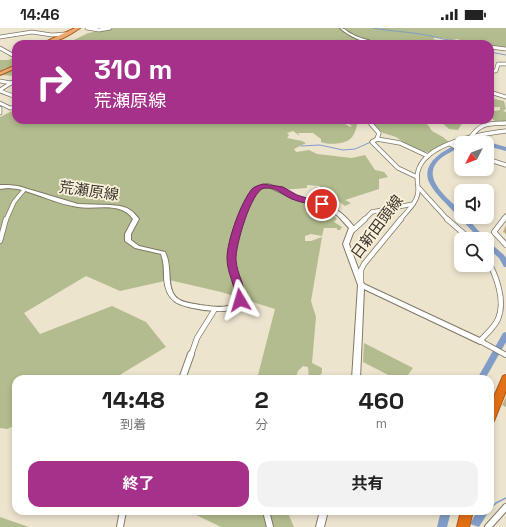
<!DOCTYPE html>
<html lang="ja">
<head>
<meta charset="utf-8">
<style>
	:root { --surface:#fff; --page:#f2f2f2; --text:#222; --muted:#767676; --accent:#a6318a }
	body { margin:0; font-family:"Space Grotesk","Noto Sans JP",sans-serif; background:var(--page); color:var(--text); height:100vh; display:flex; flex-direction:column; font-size:15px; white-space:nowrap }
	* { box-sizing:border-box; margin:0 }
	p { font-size:13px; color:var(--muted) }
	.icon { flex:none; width:22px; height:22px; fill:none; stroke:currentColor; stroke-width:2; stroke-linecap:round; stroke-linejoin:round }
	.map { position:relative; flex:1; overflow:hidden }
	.details { position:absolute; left:12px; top:347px; width:482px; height:140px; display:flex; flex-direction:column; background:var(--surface); border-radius:12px; box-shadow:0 2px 6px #0003 }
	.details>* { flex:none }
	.banner { position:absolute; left:12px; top:12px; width:482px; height:84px; border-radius:12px; box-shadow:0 2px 6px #0003; background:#a6318a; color:#fff; overflow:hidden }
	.needle { width:26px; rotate:228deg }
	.fabs { position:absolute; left:454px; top:108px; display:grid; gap:8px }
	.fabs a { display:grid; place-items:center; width:40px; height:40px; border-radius:8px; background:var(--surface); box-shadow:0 2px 6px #0003; font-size:20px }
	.pin { position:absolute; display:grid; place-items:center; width:34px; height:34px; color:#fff; margin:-17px; border:2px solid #fff; border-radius:50%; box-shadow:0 1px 4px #0007 }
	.me { position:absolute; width:44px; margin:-22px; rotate:353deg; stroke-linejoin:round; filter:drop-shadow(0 0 3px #0008) }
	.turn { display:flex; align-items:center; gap:14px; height:84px; padding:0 16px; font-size:18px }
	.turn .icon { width:52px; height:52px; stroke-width:2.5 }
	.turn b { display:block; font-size:28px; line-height:34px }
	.eta { display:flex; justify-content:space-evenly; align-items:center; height:68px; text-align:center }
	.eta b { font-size:24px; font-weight:700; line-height:28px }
	.button { display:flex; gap:8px; margin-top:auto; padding:8px 16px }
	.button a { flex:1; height:46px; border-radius:12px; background:var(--accent); color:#fff; font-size:16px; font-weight:700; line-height:46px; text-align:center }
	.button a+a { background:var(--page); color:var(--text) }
	.status { display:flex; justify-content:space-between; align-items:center; height:28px; padding:0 20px; background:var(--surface); direction:ltr }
	.status svg { height:11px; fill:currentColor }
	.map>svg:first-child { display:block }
	.green { fill:#b3bc8e }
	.water { fill:#819dc7 }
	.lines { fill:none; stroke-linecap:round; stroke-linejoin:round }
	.stream-far1 { stroke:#819dc7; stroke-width:1 }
	.stream { stroke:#819dc7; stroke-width:1.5 }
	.river { fill:#819dc7; fill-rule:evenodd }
	.street-far3-casing { stroke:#807864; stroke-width:4.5 }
	.street-far2-casing { stroke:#807864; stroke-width:5 }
	.street-far1-casing { stroke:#807864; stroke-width:6 }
	.street-casing { stroke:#807864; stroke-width:8 }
	.secondary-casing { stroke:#807864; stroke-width:2 }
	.primary-casing { stroke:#a65b1c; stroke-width:2 }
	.highway-casing { stroke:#a65b1c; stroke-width:2 }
	.street-far3 { stroke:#fff; stroke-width:3 }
	.street-far2 { stroke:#fff; stroke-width:3.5 }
	.street-far1 { stroke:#fff; stroke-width:4.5 }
	.street { stroke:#fff; stroke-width:6 }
	.secondary { fill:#fff; fill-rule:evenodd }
	.primary { fill:#eea972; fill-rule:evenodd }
	.highway { fill:#e27014; fill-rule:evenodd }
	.wall { fill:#bfae83 }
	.route { fill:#a6318a; stroke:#6c205a }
	.labels { text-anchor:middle; stroke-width:3.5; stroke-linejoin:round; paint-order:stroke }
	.street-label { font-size:15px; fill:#37342b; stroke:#faf1db }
</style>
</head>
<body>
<div class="status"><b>14:46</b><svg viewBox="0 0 49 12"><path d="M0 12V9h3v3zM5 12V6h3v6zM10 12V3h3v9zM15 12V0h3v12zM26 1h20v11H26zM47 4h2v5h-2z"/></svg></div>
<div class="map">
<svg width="506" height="499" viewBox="0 0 506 499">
	<rect width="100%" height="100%" fill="#ede4ce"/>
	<g class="green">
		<polygon points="114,0 506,0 506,20 490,19 490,16 467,16 458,11 452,12 435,9 433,11 441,13 439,16 66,16 88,5"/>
		<polygon points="16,28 16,48 0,47 0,32 9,32"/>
		<polygon points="490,70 504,73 506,81 503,83 506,84 506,93 496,94 490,89 490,79 495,83 500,82 500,79 490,79"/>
		<path d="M16 81V92H342V94L350 99 352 98 349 96V92H354L357 95C357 100 354 109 349 112 343 116 327 117 321 114V111L313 105H298L300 108 293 103 287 105 289 107 287 110 302 113 306 115 294 121 296 124 309 122 317 126 352 130 365 127 375 142 384 144 388 149 379 151V161L345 172 351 175 345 178 330 167 321 164 320 158 307 157V160L280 162 295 171 328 180 337 191 334 194 342 199 340 202H337V200H324L322 208 311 206 305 208V213H311L322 209 311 273 316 289 312 335 322 340V345L316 351H309L308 339 303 338 298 343 295 351H257L275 281 221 264 169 252 120 263 86 248 24 285 40 306 112 278 146 294 166 319 113 351H16V397L7 401 0 400V89Z"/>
		<polygon points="368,92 418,92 428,97 432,103 443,109 449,114 430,125 411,119 396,109 383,105"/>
		<polygon points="439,92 464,92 458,102 449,101"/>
		<polygon points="364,315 413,340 405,351 396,351 363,334"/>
		<polygon points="196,483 287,483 294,499 221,499 196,487"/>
		<polygon points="0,489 29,499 0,499"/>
	</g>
	<polygon class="water" points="477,483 489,483 479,499 470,496"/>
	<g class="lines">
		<g class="stream-far1">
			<path d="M373 0C395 4 418 4 439 10 448 13 457 11 466 16"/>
			<polyline points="490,24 506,27"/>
			<polyline points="301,118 320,117 343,122 355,121 371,114"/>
			<polyline points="416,121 425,124"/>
		</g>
		<polyline class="stream" points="490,481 496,475 506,470"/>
		<g class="river">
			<polygon points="470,111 485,113 506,119 506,123 487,118 487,115 463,115"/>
			<path d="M461 115V119C453 123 443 127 437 134 422 152 450 172 461 183V189H466L486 211H479C471 202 463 192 454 184 446 175 436 167 430 156 419 135 445 121 461 115Z"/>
			<polygon points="487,213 489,214 504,227 506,230 506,239 504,239 499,230 487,219"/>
			<polygon points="506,304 506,314 485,351 477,351 503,305"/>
			<polygon points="441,483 451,483 447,499 437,499"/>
		</g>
		<g class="street-far3-casing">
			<g id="street-far3">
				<polyline points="87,0 99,2 110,0"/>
				<polyline points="0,9 32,4 52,7 65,6"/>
				<polyline points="490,19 506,21"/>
				<polyline points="0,20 16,29"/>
				<polyline points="490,43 496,43 498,36 506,36"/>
				<polyline points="0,53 11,55 16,52"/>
				<polyline points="0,62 11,55"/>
				<polyline points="0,63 16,69"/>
				<polyline points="490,64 506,69"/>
				<polyline points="0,75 10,80 16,79"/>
				<polyline points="0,80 0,85"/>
			</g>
		</g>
		<g class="street-far2-casing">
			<g id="street-far2">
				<polyline points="371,92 371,96 379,105 377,111 372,114 398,140 417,149"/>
				<path d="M471 109C481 94 490 96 506 95"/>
				<polyline points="377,111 400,115 428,128"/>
				<polyline points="450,116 461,122"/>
				<polyline points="487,131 506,137"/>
				<polyline points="419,160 448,192"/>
				<polyline points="6,192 14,174 24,162"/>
				<polyline points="364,192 372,184 413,176"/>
				<path d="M400 192C407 183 419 173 418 161 418 155 416 149 418 143 426 114 481 106 506 103"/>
				<polyline points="503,192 506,188"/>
			</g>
		</g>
		<g class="street-far1-casing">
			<g id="street-far1">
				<polyline points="447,191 470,211"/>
				<polyline points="504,191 494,204 506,217"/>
				<polyline points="353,202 365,191"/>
				<polyline points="0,213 6,191"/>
				<polyline points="361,254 361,242 364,236 401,191"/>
				<path d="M480 313C486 306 494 300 498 291 506 273 496 247 487 231"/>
				<polyline points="482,314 506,327"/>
				<polyline points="191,327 197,310 215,281"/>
			</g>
		</g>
		<g class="street-casing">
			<g id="street">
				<polyline points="182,351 191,326"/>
				<polyline points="266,483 270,499"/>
				<polyline points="120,499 123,483"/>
				<polyline points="488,499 506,479"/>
			</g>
		</g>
		<g class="secondary-casing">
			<g id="secondary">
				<path d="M340 0C345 0 347 4 352 6 360 11 369 11 377 16 366 16 348 8 340 0Z"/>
				<path d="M267 156C278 158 286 164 296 168 323 178 336 174 355 200L349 216 364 256 484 312 485 314 484 316H480L364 261 360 351H352L358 257 343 216 349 200 338 188 326 180 294 171 271 160H263L258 162C246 180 236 203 234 225 234 229 234 233 235 237 238 249 252 269 237 279 228 285 215 283 204 282 182 278 166 277 164 250 164 242 164 234 161 226L135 220 125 213V206L133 191C120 173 96 182 78 179 57 176 38 166 18 161L8 160 0 161V157H8L18 158 78 176 110 177 120 178 127 180 133 184 139 191 131 206V212L139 218 165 224C172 237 167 253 173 265 178 275 191 275 200 277 211 278 232 283 237 271 241 261 229 243 228 232 227 214 241 175 253 161 257 158 263 157 267 156Z"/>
				<polygon points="320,483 328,483 324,499 316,499"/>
			</g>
		</g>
		<g class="primary-casing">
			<g id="primary">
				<path d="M75 0H80C70 7 54 16 41 16Z"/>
				<polygon points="16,37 16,40 0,47 0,44"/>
			</g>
		</g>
		<g class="highway-casing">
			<g id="highway">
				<polygon points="506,347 506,363 494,393 490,394 490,378 503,348"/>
				<polygon points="461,483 473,483 469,499 457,499"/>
			</g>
		</g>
		<use href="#street-far3" class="street-far3"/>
		<use href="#street-far2" class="street-far2"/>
		<use href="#street-far1" class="street-far1"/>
		<use href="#street" class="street"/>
		<use href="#secondary" class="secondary"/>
		<use href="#primary" class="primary"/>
		<use href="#highway" class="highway"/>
	</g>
	<g class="wall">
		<polygon points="506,197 506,206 503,204"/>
		<polygon points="506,369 506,379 502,377"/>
	</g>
	<path class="route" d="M263 156 283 159 297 167 326 176 322 178C312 176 301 175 292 171 282 167 276 158 264 160 251 163 235 219 236 232 237 247 246 257 244 272L240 276 235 272C236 257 227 246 227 230 227 213 241 174 252 161 255 158 260 157 263 156Z"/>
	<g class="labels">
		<g class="street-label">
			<text transform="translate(89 163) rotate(8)" y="5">荒瀬原線</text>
			<text transform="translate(377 199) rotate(-53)" y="5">日新田頭線</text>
		</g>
	</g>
</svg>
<div class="fabs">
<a><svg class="needle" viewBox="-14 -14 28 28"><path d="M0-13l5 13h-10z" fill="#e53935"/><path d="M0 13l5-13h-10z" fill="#767676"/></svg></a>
<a><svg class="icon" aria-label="sound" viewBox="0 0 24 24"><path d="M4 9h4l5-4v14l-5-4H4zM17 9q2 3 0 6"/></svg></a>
<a><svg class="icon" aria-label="search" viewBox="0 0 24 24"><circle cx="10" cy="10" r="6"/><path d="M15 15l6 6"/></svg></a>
</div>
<div class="pin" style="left:322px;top:176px;background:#d93025"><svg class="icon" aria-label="arrive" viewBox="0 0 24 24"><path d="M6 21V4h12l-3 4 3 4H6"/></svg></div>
<svg class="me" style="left:240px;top:272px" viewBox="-20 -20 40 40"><path d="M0-17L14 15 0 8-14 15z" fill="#a6318a" stroke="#fff" stroke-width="4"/></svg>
<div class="banner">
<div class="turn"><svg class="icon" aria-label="right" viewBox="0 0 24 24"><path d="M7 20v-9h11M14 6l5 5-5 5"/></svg><div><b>310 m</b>荒瀬原線</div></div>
</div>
<section class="details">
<div class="eta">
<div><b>14:48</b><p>到着</p></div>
<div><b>2</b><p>分</p></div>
<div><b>460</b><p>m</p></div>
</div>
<div class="button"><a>終了</a><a>共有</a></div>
</section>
</div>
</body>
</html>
